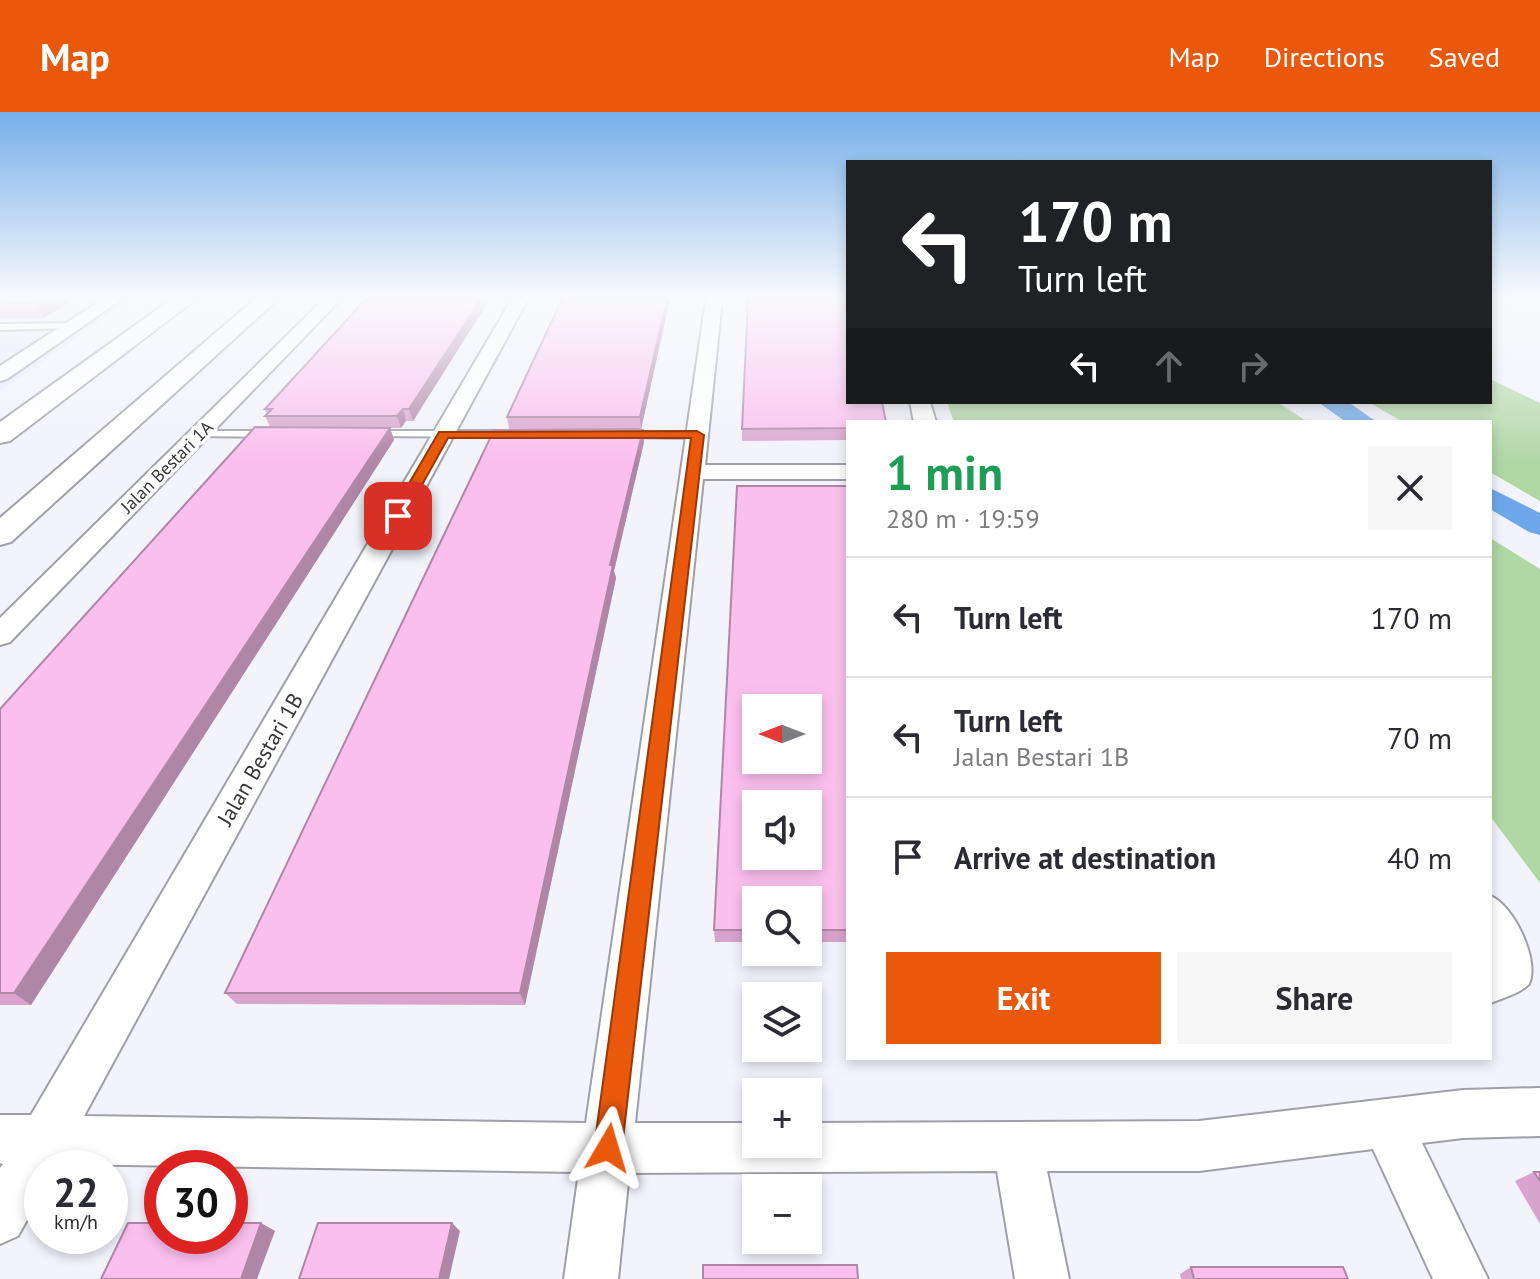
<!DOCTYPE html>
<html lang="en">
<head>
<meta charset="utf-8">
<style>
	:root { --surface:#fff; --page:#f7f7f7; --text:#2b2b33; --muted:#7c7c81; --line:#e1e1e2; --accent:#ea580c }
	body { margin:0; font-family:"PT Sans",sans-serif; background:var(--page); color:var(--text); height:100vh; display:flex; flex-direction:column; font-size:30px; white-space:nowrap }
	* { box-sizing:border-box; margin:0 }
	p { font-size:26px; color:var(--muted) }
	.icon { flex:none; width:44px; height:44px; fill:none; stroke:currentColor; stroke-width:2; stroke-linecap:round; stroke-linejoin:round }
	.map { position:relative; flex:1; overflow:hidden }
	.side { position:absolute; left:846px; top:308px; width:646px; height:640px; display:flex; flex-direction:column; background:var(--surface); border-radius:0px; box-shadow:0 4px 12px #0003 }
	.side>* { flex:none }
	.banner { position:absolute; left:846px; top:48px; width:646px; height:244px; border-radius:0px; box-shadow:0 4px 12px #0003; background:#202124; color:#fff; overflow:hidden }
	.needle { width:52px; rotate:270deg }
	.controls { position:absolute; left:742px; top:582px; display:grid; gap:16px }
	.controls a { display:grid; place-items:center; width:80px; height:80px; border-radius:0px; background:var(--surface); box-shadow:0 4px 12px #0003; font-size:40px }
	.speed { position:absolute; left:24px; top:1038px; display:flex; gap:16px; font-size:40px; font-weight:700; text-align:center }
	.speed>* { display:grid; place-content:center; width:104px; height:104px; border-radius:50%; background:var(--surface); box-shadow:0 4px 12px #0003; line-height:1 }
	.speed small { font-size:20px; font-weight:400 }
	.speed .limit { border:12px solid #d22; background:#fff; color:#111 }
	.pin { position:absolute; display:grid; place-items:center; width:68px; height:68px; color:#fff; margin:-34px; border-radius:16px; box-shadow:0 4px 12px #0006 }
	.me { position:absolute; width:88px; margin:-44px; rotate:7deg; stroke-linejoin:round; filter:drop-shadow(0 0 6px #0008) }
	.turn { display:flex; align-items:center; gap:28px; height:168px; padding:0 40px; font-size:36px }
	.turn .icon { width:104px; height:104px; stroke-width:2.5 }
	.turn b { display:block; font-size:56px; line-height:68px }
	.lanes { display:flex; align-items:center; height:76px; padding:0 40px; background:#0003; justify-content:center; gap:40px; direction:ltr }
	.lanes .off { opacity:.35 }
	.round { display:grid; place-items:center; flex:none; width:84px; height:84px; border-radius:0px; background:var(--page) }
	.overview { display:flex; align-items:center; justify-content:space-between; height:136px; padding:0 40px }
	h1 { font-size:48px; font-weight:600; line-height:60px; color:#1e9e55 }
	.action { display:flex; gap:16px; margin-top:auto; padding:16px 40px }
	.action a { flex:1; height:92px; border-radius:0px; background:var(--accent); color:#fff; font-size:32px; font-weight:600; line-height:92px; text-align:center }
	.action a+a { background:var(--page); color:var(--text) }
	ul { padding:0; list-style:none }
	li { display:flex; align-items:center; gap:24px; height:120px; padding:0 40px; border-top:2px solid var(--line) }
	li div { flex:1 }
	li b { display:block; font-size:30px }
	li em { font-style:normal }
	header { display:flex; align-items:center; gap:48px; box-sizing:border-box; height:112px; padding:0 40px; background:var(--accent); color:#fff }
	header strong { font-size:38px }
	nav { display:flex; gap:44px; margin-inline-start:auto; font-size:28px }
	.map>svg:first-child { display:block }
	.built { fill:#e6e8f7 }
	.green { fill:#b1d7a5 }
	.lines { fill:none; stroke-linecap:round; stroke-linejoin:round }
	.canal { fill:#6ca8ea; fill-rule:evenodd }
	.service-casing { stroke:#9fa0a7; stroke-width:4 }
	.minor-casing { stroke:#9fa0a7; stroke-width:4 }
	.tertiary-casing { stroke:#9fa0a7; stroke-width:4 }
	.service { fill:#fff; fill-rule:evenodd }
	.minor { fill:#fff; fill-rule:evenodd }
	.tertiary { fill:#fff; fill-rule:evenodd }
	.wall { fill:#d8a4cd }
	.shaded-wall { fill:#b086a7 }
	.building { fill:#fbbfee; stroke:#b086a7; stroke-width:2; fill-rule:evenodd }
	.route { fill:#ea580c; stroke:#983908; stroke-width:2 }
	.labels { text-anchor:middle; stroke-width:7; stroke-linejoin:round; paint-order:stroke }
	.far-street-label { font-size:18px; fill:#363639; stroke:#fff }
	.street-label { font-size:22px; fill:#363639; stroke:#fff }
</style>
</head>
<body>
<header>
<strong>Map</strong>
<nav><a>Map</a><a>Directions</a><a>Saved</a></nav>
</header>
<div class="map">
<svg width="1540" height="1167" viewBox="0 0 1540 1167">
	<rect width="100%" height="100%" fill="#f2f3fb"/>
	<polygon class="built" points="0,187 133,187 0,279"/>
	<g class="green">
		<polygon points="1490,267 1540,291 1540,389 1490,360 1490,310 1403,310 1368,290 1490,290"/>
		<polygon points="947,290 1277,290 1308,310 954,310"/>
		<polygon points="1490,426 1540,457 1540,771 1490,704"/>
	</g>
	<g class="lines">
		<g class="canal">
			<polygon points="1318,290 1348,290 1377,310 1346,310"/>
			<polygon points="1490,376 1540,401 1540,423 1529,420 1490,397"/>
		</g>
		<g class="service-casing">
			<g id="service">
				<polygon points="79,211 79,215 76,216 0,218 0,212"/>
				<polygon points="199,319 268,319 274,322 268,325 195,324 195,320"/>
				<polygon points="371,319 512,319 518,322 512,325 367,324 367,320"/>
				<polygon points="623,320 697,320 703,323 697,326 619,325 619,321"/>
			</g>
		</g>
		<g class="minor-casing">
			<g id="minor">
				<polygon points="103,187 122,187 7,267 0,269 0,254"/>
				<polygon points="324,187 341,187 10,530 0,533 0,506"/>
				<polygon points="512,187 528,187 84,1004 586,1011 706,187 722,187 705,353 848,353 848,367 703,367 635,1011 756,1011 756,1032 808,1032 808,1011 1199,1009 1463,978 1540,976 1540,1024 1463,1026 1422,1031 1488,1167 1433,1167 1373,1037 1199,1059 1047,1059 1069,1167 1015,1167 997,1059 629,1061 618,1167 564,1167 579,1060 58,1052 56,1056 42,1056 42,1081 18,1124 0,1132 0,1056 3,1052 0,1051 0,1003 31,1003"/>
				<polygon points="910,290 930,290 936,310 914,310"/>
				<path d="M1490 784C1513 792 1540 848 1529 872 1521 881 1501 887 1490 891Z"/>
			</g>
		</g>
		<g class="tertiary-casing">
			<g id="tertiary">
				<polygon points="172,187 196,187 10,329 0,331 0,310"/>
				<polygon points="255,187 278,187 11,430 0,433 0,406"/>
			</g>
		</g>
		<use href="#service" class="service"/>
		<use href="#minor" class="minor"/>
		<use href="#tertiary" class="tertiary"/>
	</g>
	<g class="wall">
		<polygon points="0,187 75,187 44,206 0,206"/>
		<polygon points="490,187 413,309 406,309 401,316 390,316 394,328 31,893 0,893 0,597 270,315 265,304 267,302 265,297"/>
		<polygon points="670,187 641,317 638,317 643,318 644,330 614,459 616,466 525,893 237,892 225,881 611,317 509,317 507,305"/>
		<polygon points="848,310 848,328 742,329 742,317"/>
		<polygon points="848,374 848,830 808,830 808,788 756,788 756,830 715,830 714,818"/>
		<polygon points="1534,1060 1540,1060 1540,1112 1515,1069"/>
		<polygon points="1191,1155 1348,1167 1181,1167 1180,1162"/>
	</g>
	<g class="shaded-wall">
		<polygon points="41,187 75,187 44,206 35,191"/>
		<polygon points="481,187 490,187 413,309 409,297"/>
		<polygon points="667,187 670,187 641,317 640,305"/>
		<polygon points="403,297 406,309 401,316 397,304"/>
		<polygon points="390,316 394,328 31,893 14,881"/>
		<polygon points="643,318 644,330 614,459 616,466 525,893 520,881 610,453"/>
		<polygon points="261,1111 275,1119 257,1167 241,1167"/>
		<polygon points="452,1111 460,1119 449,1167 439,1167"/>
	</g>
	<g class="building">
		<polygon points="0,187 41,187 35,191 0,191"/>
		<polygon points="366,187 481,187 409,297 403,297 397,304 265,304 272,297 265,297"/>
		<polygon points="562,187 667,187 640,305 507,305"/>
		<polygon points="748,187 848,187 848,290 882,290 886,310 848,310 848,316 742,317"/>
		<polygon points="255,315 390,316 14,881 0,881 0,597"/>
		<polygon points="637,317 643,318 610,453 613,453 520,881 225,881 494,318"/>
		<path d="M737 374H848V818H808V788H756V818H714ZM756 596H808V648H756ZM756 692H808V744H756Z"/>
		<polygon points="1534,1060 1540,1060 1540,1069"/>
		<polygon points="128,1111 162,1111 162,1124 230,1124 230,1111 261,1111 241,1167 101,1167"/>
		<polygon points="318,1111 452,1111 439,1167 299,1167"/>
		<polygon points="703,1153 857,1153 858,1167 703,1167"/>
		<polygon points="1191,1155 1343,1155 1348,1167 1194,1167"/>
	</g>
	<linearGradient id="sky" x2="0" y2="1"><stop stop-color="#76afe9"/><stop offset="0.53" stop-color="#f9fafd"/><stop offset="1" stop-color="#f9fafd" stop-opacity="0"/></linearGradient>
	<rect width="1540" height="350" fill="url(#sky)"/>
	<polygon class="route" points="697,319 704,323 622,1036 618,1046 608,1050 598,1046 594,1036 691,326 448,326 403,407 398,408 390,404 439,320"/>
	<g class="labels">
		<g class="far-street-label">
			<text transform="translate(167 355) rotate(-45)" y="6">Jalan Bestari 1A</text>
		</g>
		<g class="street-label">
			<text transform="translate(260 647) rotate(-60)" y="8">Jalan Bestari 1B</text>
		</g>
	</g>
</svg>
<div class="controls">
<a><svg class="needle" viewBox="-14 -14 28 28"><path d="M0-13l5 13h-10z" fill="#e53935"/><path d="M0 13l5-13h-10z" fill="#7c7c81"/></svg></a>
<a><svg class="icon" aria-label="sound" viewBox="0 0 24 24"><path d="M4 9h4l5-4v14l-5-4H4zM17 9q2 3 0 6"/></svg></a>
<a><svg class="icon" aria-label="search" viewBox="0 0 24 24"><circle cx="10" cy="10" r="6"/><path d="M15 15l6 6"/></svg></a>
<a><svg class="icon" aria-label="layers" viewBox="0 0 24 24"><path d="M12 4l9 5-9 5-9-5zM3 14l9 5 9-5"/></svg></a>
<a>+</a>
<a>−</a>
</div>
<div class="speed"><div>22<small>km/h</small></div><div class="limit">30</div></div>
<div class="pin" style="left:398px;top:404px;background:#d93025"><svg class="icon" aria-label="arrive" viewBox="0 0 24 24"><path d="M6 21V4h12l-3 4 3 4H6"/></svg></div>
<svg class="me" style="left:608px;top:1036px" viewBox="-20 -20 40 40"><path d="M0-17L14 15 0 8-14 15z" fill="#ea580c" stroke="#fff" stroke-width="4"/></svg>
<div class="banner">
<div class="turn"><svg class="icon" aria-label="left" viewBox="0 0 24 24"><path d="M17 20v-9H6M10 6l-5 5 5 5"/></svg><div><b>170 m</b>Turn left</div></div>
<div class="lanes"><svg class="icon" aria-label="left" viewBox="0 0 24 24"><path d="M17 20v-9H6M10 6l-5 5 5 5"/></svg><svg class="icon off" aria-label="ahead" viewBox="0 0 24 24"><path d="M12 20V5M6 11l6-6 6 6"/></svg><svg class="icon off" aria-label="right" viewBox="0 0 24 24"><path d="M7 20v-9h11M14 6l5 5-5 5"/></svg></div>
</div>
<section class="side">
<div class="overview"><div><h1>1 min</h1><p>280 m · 19:59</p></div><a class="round"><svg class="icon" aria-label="close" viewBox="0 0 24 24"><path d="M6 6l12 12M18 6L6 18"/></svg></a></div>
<ul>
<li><svg class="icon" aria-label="left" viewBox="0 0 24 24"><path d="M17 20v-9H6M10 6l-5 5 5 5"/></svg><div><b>Turn left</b></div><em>170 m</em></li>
<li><svg class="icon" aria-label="left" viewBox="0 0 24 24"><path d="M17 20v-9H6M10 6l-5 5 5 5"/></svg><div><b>Turn left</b><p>Jalan Bestari 1B</p></div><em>70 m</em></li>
<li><svg class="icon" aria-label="arrive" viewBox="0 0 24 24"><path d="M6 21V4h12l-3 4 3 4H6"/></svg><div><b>Arrive at destination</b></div><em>40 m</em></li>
</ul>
<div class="action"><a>Exit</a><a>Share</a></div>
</section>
</div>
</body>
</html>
